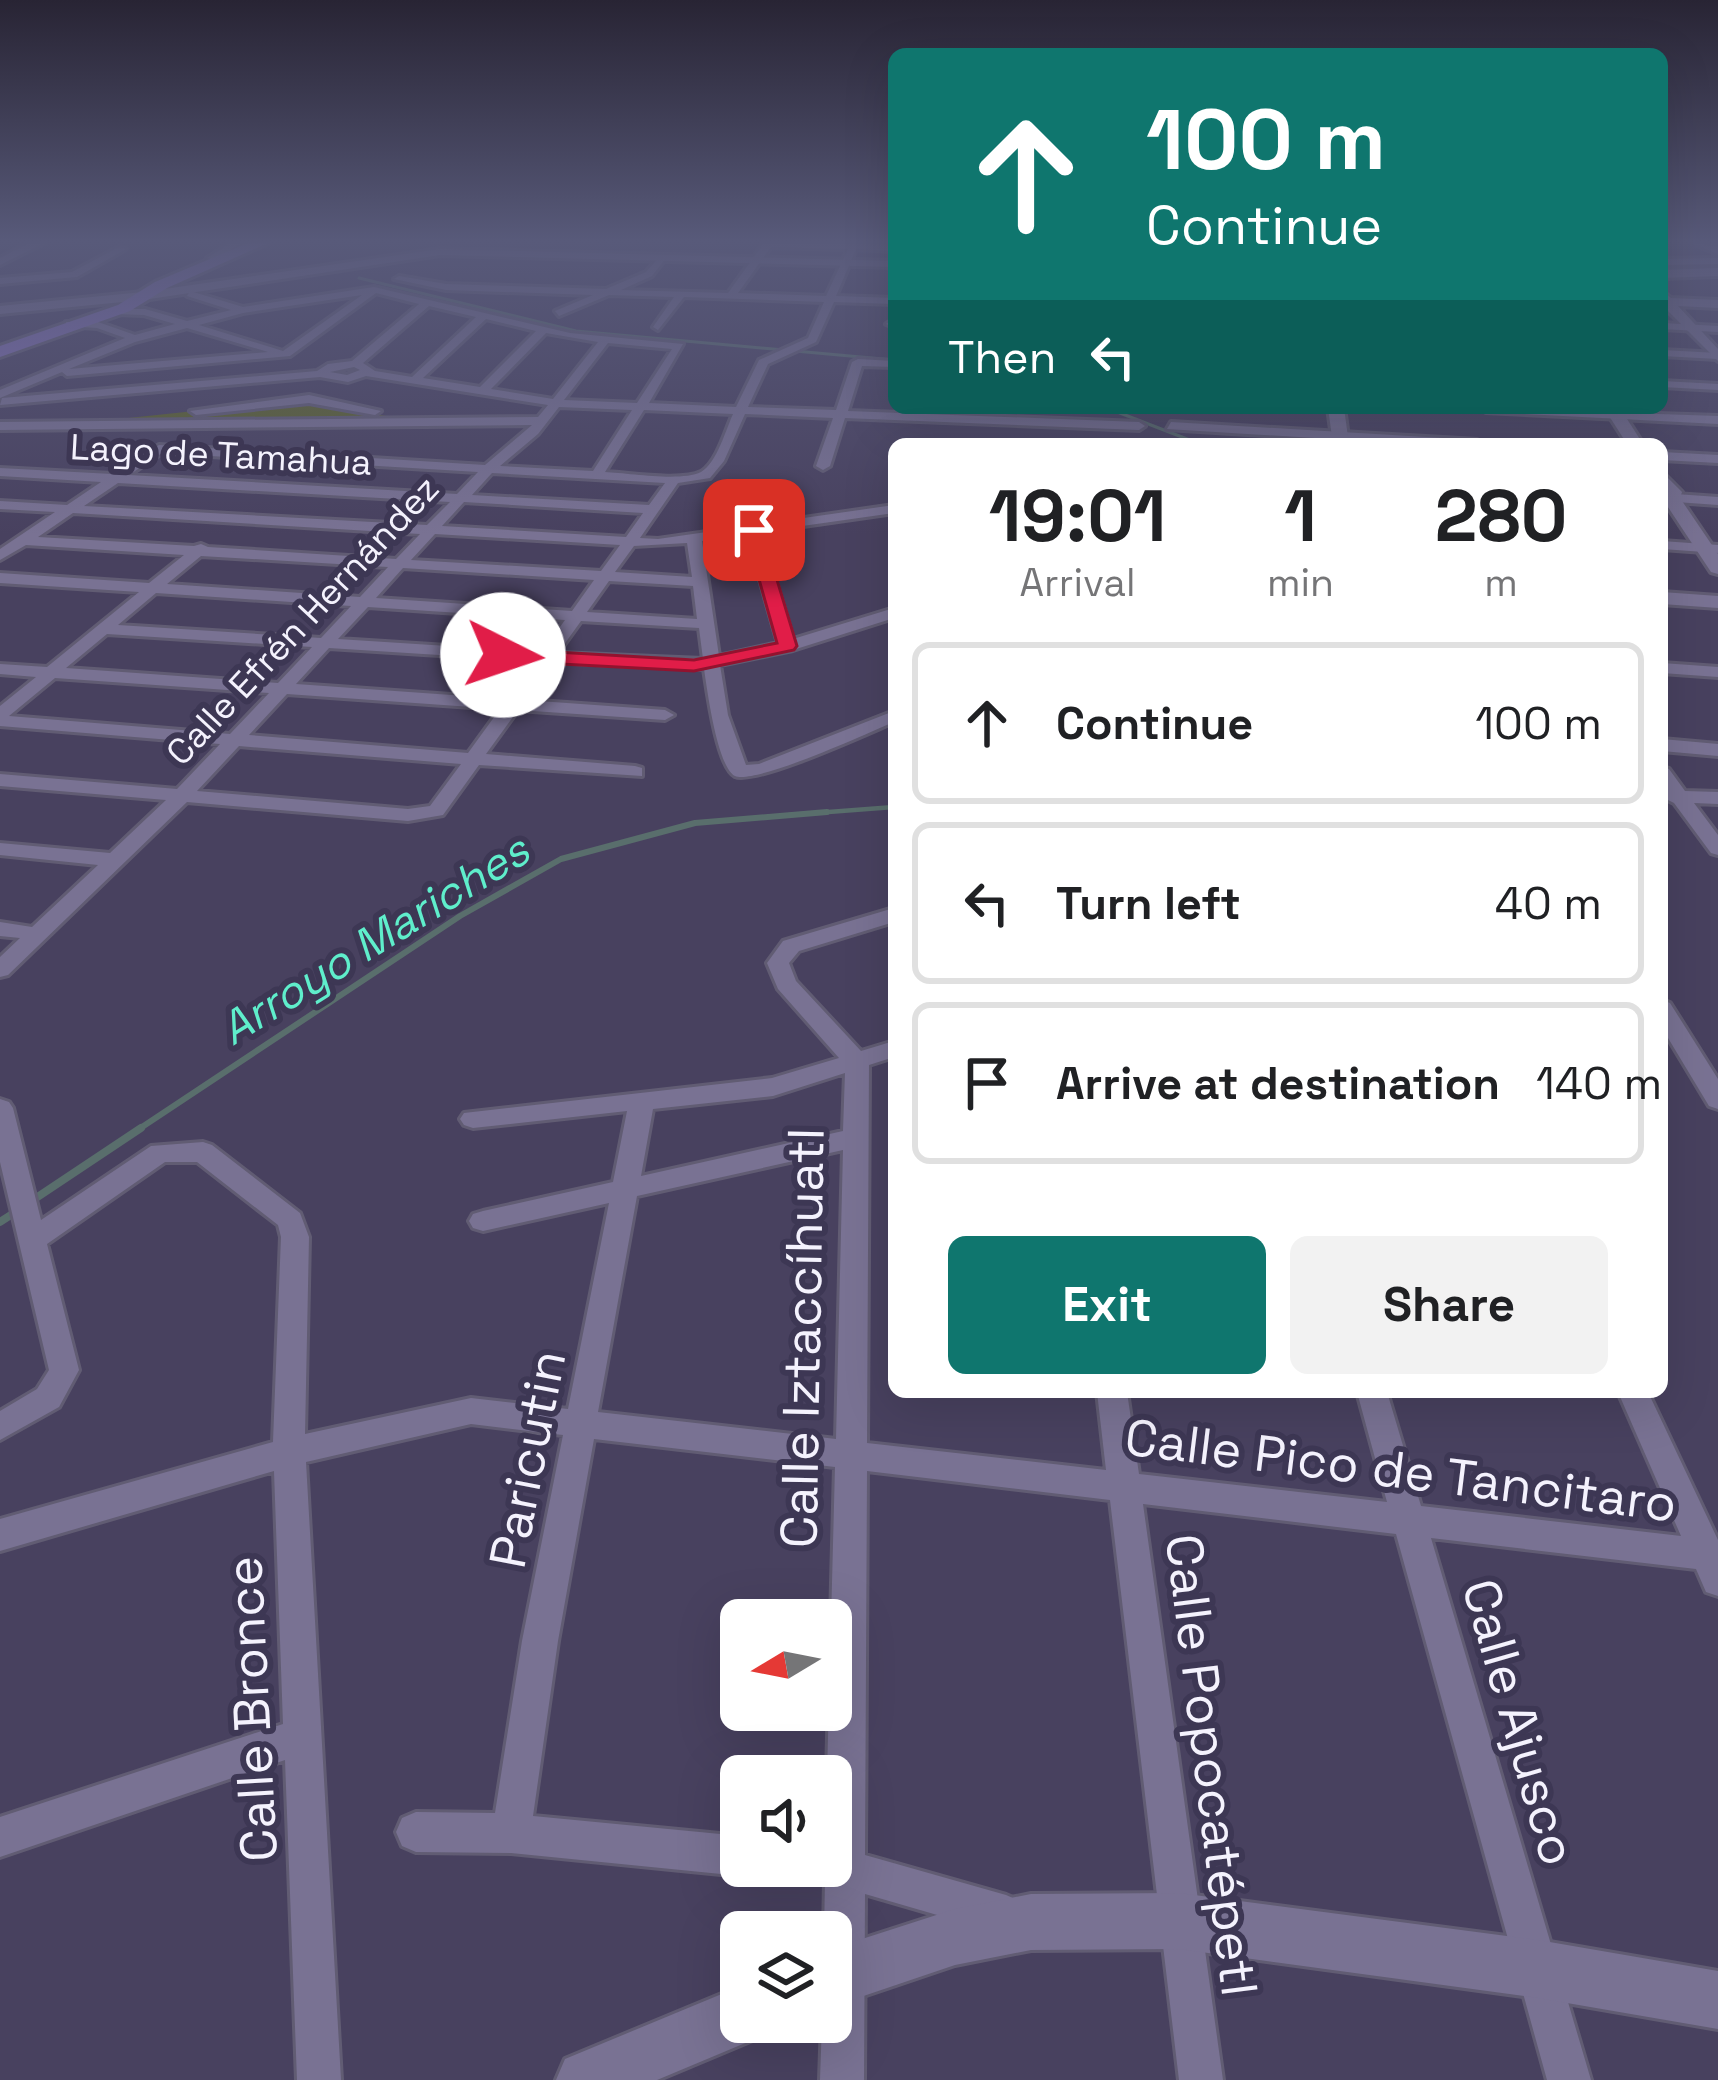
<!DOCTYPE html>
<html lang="en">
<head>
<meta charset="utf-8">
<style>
	:root { --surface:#fff; --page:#f2f2f2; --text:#202124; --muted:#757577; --line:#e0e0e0; --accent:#0f766e }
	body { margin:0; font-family:"Space Grotesk",sans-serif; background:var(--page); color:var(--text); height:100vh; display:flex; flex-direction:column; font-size:45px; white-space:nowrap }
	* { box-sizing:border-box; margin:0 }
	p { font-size:39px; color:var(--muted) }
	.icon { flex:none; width:66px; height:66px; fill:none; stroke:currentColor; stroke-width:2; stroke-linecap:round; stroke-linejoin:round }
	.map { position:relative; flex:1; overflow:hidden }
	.panel { position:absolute; left:888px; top:438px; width:780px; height:960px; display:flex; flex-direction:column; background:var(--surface); border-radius:18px; box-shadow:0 12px 48px #0002 }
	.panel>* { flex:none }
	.hud { position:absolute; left:888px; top:48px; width:780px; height:366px; border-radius:18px; box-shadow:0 12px 48px #0002; background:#0f766e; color:#fff; overflow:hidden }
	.needle { width:78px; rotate:260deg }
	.tools { position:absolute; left:720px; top:1599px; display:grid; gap:24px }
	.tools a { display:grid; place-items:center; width:132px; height:132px; border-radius:18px; background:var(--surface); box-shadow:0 12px 48px #0002; font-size:60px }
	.pin { position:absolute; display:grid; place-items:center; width:102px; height:102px; color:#fff; margin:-51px; border-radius:24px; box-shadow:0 6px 18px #0006 }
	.me { position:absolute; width:132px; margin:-66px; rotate:94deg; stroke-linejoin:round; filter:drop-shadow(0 0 9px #0008) }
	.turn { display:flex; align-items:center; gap:42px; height:252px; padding:0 60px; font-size:54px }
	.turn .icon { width:156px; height:156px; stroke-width:2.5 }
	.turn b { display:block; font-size:84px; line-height:102px }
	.then { display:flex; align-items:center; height:114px; padding:0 60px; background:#0003; gap:24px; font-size:45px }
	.eta { display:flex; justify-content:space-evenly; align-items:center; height:204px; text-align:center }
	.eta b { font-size:72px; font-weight:700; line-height:84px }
	.cta { display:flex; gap:24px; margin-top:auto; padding:24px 60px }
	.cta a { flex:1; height:138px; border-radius:18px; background:var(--accent); color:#fff; font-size:48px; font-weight:700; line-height:138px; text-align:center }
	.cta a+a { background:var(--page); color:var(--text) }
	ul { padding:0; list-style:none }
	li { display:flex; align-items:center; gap:36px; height:162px; margin:0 24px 18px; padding:0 36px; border:6px solid var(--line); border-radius:18px }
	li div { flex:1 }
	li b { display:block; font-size:45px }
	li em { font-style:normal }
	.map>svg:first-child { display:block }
	.green { fill:#5c6228 }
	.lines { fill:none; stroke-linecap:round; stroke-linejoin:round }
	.stream-far3 { stroke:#596e6c; stroke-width:3 }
	.stream-far2 { stroke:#596e6c; stroke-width:4.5 }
	.stream-far1 { stroke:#596e6c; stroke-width:6 }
	.stream { stroke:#596e6c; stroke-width:8 }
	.minor-casing { stroke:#615c73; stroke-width:6 }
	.tertiary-casing { stroke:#615c73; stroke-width:6 }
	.secondary-casing { stroke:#615c73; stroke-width:6 }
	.primary-casing { stroke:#615c73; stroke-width:6 }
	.minor { fill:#797293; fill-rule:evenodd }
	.tertiary { fill:#797293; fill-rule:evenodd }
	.secondary { fill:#797293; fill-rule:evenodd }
	.primary { fill:#8370b9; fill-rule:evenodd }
	.route { fill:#e11d48; stroke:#92132f; stroke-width:3 }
	.labels { text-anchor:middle; stroke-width:12; stroke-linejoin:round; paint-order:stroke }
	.far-street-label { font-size:36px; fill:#f4f2fd; stroke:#3d3754 }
	.water-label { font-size:45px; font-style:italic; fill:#5feecb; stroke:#3d3754 }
	.near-street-label { font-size:51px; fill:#f4f2fd; stroke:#3d3754 }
</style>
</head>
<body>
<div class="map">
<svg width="1718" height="2080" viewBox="0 0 1718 2080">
	<rect width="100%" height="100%" fill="#48415f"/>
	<polygon class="green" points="299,400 397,418 81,423"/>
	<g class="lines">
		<g class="stream-far3">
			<polyline points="359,278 576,331 894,360"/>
			<polyline points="1107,408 1200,444"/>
		</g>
		<polyline class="stream-far2" points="789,815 894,807"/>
		<polyline class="stream-far1" points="136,1131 460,916 561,859 695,823 827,812"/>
		<g class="stream">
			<polyline points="33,1200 141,1128"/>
			<polyline points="0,1222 17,1211"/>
		</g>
		<g class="minor-casing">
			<g id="minor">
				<polygon points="231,243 242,243 215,260 207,258"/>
				<path d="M764 243 894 245V251L856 249 836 296 894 298V304L834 302 816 342 768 364 748 407 836 410 852 362 858 359 894 361V367L862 366 848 411 1139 422 1145 426 1139 430 845 418 830 466 823 470 816 466 833 418 745 414 724 461 710 478 678 483 640 538 658 539 894 505V513L761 532 793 639 894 608V618L793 650 720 665 728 715 746 765 759 764 894 711V722C868 733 755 785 735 776 717 767 707 688 704 669L552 662 525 700 665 710 674 715 665 720 518 710 486 754 635 766 642 768V776L479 765 443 815 408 821 187 802 8 975 0 977V957L20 938 0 936V922L32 927 98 865 0 855V843L110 853 166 800 0 786V774L177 789 220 744 0 726V706L36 677 0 674V664L47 667 139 592 0 583V573L149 583 184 555 26 545 0 560V549L55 512 0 509V501L67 505 101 482 0 476V468L112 474 159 445 485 465 532 425 0 430V422L538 417 548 405 366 376 348 382 320 377 0 405 2 398 317 371 328 364 352 361 419 304 376 293 290 356 67 376 62 372 0 398V390L125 338 97 328 66 326V322H98L135 335 175 324 144 315 116 314 112 309H145L187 321 231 310 187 296 190 291 243 307 374 287 570 333 683 344 649 403 736 407 759 360 808 338 824 302 684 297 658 330 653 327 674 297 609 295 559 316 555 311 593 295 446 290 394 279 399 276 446 284 606 289 646 272 661 255 666 258 652 276 621 290 728 293ZM771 247 848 249 826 296 738 293ZM362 295 283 351 199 325 243 313ZM429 306 476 317 412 377 375 371 363 363ZM486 319 536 331 480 387 423 378ZM187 328 268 352 69 369 135 342ZM546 333 598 342 553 399 491 389ZM608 343 672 349 637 403 564 400ZM354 367 360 370 347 375 330 372ZM559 407 632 410 593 471 500 466 538 434ZM644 410 733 414C726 429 717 463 701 472 681 482 628 473 605 472ZM162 453 478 472 457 494 129 475ZM492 473 665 483 649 505 472 495ZM118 483 450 502 427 525 84 506ZM464 502 643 513 626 537 442 526ZM73 513 420 534 396 559 208 547 201 544 194 546 38 537ZM435 534 620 545 601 571 411 560ZM747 534 778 643 719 656 702 541ZM687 543 692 577 615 572 634 546ZM201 556 388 567 360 597 167 584ZM403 568 594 580 572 611 376 598ZM609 581 693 586 697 619 587 612ZM156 593 351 606 321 638 118 625ZM368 607 565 620 542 652 338 639ZM581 621 699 628 703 659 558 653ZM107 634 312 647 278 683 66 668ZM329 648 535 661 508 699 296 684ZM55 678 269 693 230 734 9 716ZM287 694 500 709 468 753 249 735ZM239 746 461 764 430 806 408 809 197 791Z"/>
				<polygon points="119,247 126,249 77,277 0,284 0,278 72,272"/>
				<polygon points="1718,258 1718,264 1662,265 1662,259"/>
				<polygon points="891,321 894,321 894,327 886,324"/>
				<polygon points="1662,323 1718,326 1718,332 1662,329"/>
				<polygon points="1662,350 1718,353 1718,359 1662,356"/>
				<polygon points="1662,381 1718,384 1718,390 1662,387"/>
				<polygon points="309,395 381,411 375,415 309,403 196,415 190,411"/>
				<polygon points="1480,408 1718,416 1718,424 1486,412"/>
				<polygon points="1171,422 1477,440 1483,444 1413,444 1167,429"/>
				<polygon points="1662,452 1718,455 1718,463 1662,460"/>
				<polygon points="1662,493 1718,497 1718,505 1662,501"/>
				<polygon points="1662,541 1718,545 1718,553 1662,549"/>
				<polygon points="1662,663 1718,667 1718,677 1662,673"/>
				<polygon points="1662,739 1718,744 1718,756 1662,751"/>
				<polygon points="1662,767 1669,769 1685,791 1718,792 1718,804 1694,803 1718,835 1718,855 1711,853 1674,803 1662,797 1667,793 1662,786"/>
				<path d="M894 908V922L799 951 789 963 796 981 861 1051 894 1041V1057L869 1065 867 1443 1106 1470 1097 1392H1127L1139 1474 1387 1502 1357 1392H1387L1421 1506 1681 1536 1618 1392H1648L1718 1540V1596L1706 1592 1696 1569 1431 1538 1591 2080H1547L1396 1534 1143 1504 1223 2080H1179L1110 1500 867 1471 865 1855 1006 1895 1020 1901 1026 1915 1020 1929 1006 1935 865 1894 864 2080H820L822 2022H831V1932H824L825 1882 818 1879 813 1866H831V1776H827L835 1467 594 1439 558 1641 533 1816 741 1836V1866H757L741 1876 511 1853 416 1852 402 1846 396 1832 402 1818 416 1812 495 1813 522 1641 563 1435 471 1424 306 1462 341 2080H297L285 1760 0 1857V1817L283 1724 274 1471 0 1551V1519L273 1442 281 1237 278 1225 197 1162H165L47 1244 79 1370 59 1407 0 1440V1411L37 1389 49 1370 0 1162V1099L9 1102 13 1108 41 1220 151 1146 203 1142 212 1145 300 1213 309 1237 305 1434 471 1398 568 1409 609 1203 483 1231 473 1228 469 1221 473 1214 483 1211 613 1182 627 1111 473 1128 464 1125 460 1119 464 1113 772 1078 839 1058 778 989 767 963 783 941ZM845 1073 843 1131 641 1176 653 1109 773 1096ZM843 1150 836 1439 598 1412 637 1196Z"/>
				<polygon points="1662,1000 1670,1003 1718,1079 1718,1109 1709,1106 1662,1028"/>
			</g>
		</g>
		<g class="tertiary-casing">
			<g id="tertiary">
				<polygon points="29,243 44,243 0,265 0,258"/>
				<polygon points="1696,243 1718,247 1718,254 1697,245"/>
				<polygon points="440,249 894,261 894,267 440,255 143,300 0,314 0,306 143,292"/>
				<polygon points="1718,268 1718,276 1662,278 1662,270"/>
				<polygon points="1662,291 1671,298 1718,300 1718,308 1678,306 1718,349 1718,361 1662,305"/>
				<polygon points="1328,408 1344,408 1349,444 1333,444"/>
				<polygon points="1604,408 1620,408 1643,444 1627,444"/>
				<polygon points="1662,472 1682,492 1680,498 1718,554 1718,574 1711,572 1662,498"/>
				<polygon points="1662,592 1718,596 1718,608 1662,604"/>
			</g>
		</g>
		<g class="secondary-casing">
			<g id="secondary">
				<polygon points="1179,1893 1538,1940 1718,1971 1718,2029 1538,1998 1179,1949 1031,1950 955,1965 831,2007 831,1949 955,1909 1031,1894"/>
				<polygon points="741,1986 741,2022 767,2022 762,2036 657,2080 556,2080 565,2059"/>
			</g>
		</g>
		<g class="primary-casing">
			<polygon id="primary" points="248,243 268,243 167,288 130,311 0,357 0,346 118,305 155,282"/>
		</g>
		<use href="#minor" class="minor"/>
		<use href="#tertiary" class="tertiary"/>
		<use href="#secondary" class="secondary"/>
		<use href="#primary" class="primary"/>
	</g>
	<linearGradient id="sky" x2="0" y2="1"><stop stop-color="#282434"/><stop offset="0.45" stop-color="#585a7a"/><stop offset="1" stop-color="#585a7a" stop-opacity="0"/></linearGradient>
	<rect width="1718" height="535" fill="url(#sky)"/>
	<polygon class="route" points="754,525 762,530 797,646 794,650 694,671 503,661 494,655 503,649 694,660 777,643 745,530"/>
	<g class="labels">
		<g class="far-street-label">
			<text transform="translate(221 454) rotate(3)" y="13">Lago de Tamahua</text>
			<text transform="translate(302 620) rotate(-47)" y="13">Calle Efrén Hernández</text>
		</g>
		<g class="water-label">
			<text transform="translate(374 939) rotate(-32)" y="16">Arroyo Mariches</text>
		</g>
		<g class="near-street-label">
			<text transform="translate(802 1338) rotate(-89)" y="18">Calle Iztaccíhuatl</text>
			<text transform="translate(527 1459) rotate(-79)" y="18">Paricutin</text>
			<text transform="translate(1401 1470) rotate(7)" y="18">Calle Pico de Tancitaro</text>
			<text transform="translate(251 1709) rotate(-93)" y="18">Calle Bronce</text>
			<text transform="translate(1520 1722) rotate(74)" y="18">Calle Ajusco</text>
			<text transform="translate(1212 1765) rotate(83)" y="18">Calle Popocatépetl</text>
		</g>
	</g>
</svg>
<div class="tools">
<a><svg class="needle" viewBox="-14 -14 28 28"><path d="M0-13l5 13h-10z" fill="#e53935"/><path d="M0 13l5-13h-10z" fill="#757577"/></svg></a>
<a><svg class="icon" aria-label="sound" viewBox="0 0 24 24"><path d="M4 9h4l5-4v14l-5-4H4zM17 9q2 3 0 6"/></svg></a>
<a><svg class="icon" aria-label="layers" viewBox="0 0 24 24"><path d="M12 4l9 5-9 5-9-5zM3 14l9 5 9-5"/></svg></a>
</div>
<div class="pin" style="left:754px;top:530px;background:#d93025"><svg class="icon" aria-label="arrive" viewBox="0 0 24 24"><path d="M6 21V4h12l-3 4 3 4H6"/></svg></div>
<svg class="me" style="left:503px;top:655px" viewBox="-20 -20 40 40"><circle r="19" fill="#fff"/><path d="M0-13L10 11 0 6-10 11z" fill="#e11d48"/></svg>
<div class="hud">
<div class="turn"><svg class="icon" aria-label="ahead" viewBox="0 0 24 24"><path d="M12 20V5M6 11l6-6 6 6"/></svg><div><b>100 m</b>Continue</div></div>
<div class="then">Then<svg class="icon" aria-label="left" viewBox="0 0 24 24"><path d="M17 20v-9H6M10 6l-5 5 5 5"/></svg></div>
</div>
<section class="panel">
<div class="eta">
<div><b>19:01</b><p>Arrival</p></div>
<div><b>1</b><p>min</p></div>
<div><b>280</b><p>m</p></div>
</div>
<ul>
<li><svg class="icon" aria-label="ahead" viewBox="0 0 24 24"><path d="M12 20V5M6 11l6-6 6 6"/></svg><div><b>Continue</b></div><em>100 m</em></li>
<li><svg class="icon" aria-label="left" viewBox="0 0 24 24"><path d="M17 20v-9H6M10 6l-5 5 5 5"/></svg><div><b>Turn left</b></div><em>40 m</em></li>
<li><svg class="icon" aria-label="arrive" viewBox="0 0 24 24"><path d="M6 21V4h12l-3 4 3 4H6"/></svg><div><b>Arrive at destination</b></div><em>140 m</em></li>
</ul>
<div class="cta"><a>Exit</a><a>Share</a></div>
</section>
</div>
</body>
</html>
